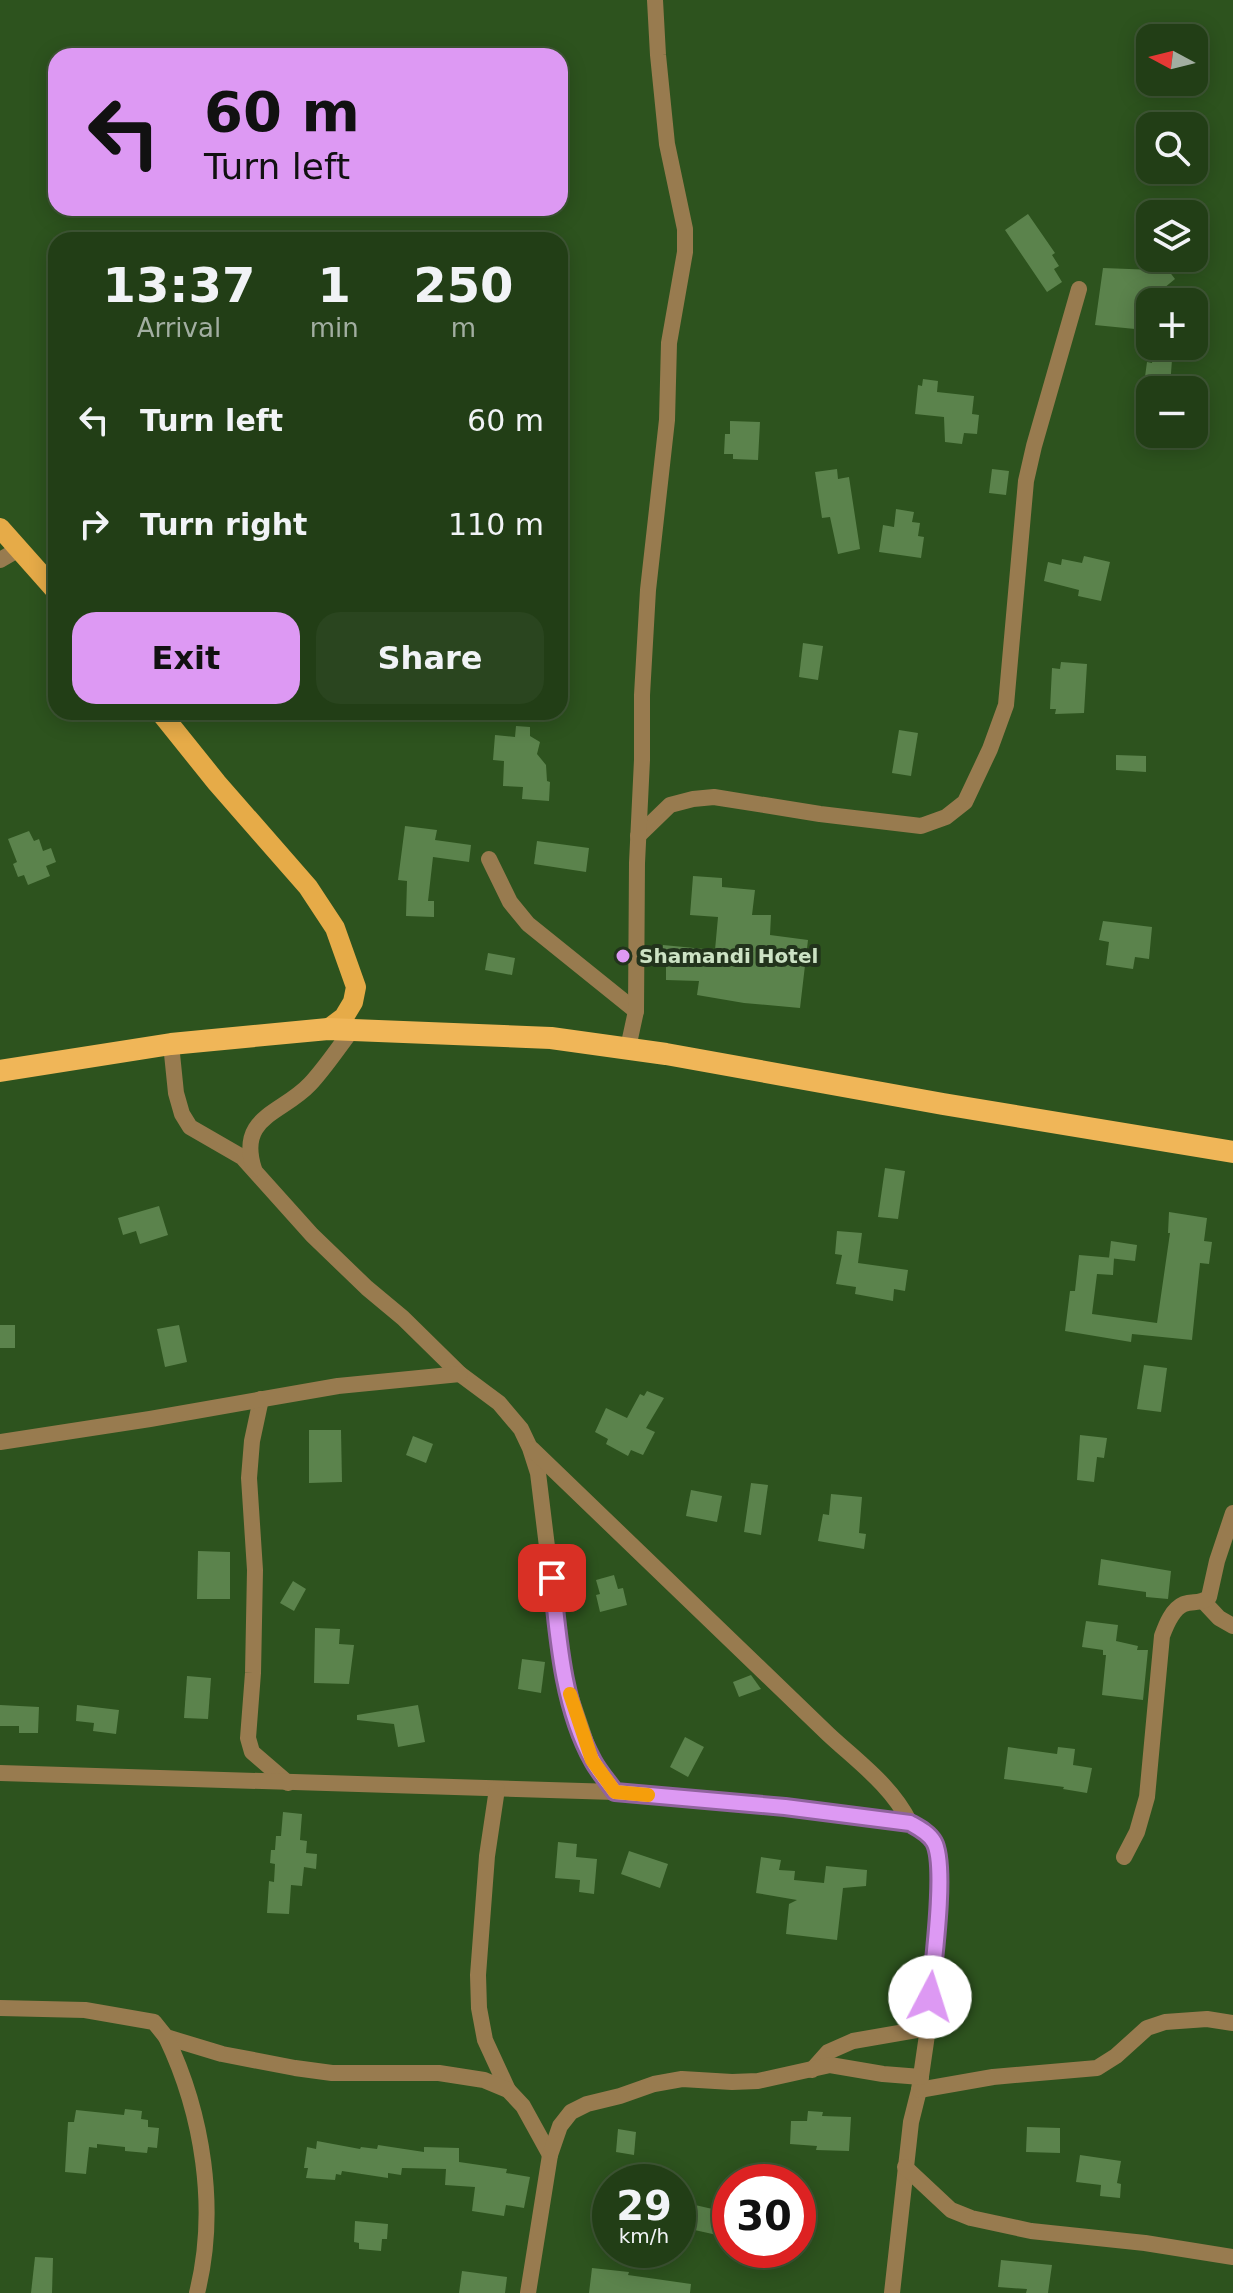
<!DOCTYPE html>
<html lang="en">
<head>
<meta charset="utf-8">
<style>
	:root { --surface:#223e16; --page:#2a451f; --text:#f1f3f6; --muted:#a2aea1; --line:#3f5735; --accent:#dd99f3 }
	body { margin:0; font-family:"DejaVu Sans",sans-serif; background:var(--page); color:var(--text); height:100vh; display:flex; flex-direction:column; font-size:30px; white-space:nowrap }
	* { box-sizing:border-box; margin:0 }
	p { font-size:26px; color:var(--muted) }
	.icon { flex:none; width:44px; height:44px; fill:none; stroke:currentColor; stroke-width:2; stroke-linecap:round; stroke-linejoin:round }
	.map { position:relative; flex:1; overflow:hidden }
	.side { position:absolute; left:48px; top:232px; width:520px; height:488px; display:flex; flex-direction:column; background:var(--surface); border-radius:24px; box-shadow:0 4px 20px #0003,0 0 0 2px var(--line) }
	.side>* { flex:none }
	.banner { position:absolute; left:48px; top:48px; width:520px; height:168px; border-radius:24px; box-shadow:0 4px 20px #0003,0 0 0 2px var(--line); background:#dd99f3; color:#111; overflow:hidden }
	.needle { width:52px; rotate:277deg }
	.controls { position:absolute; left:1136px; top:24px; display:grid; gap:16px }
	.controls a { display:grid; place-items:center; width:72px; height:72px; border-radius:16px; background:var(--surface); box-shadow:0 4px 20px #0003,0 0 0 2px var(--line); font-size:40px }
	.speed { position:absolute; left:592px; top:2164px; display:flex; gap:16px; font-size:40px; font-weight:700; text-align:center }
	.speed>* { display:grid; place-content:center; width:104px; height:104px; border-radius:50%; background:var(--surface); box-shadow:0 4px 20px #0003,0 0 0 2px var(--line); line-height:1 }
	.speed small { font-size:20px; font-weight:400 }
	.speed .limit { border:12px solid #d22; background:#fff; color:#111 }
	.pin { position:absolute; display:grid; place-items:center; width:68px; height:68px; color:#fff; margin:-34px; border-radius:16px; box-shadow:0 4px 12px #0006 }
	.me { position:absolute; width:88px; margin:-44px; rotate:5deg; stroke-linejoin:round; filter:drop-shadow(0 0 6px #0008) }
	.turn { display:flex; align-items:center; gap:28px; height:168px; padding:0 24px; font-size:36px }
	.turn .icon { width:104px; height:104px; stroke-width:2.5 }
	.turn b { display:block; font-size:56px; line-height:68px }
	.eta { display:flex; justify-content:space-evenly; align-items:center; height:136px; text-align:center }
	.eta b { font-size:48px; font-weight:700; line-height:56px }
	.cta { display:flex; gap:16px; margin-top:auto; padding:16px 24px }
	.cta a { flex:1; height:92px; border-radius:24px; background:var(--accent); color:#111; font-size:32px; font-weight:700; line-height:92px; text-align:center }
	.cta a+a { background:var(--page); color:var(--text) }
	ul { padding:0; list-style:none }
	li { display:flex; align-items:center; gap:24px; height:104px; padding:0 24px }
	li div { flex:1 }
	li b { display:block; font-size:30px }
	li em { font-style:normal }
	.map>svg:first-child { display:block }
	.building { fill:#5b834c }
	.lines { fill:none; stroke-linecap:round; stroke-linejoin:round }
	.minor { stroke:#987b4f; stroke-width:16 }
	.primary { stroke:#e6ab48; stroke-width:20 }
	.trunk { stroke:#f0b658; stroke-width:22 }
	.route-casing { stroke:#90639e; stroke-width:20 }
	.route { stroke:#dd99f3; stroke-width:14 }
	.slow { stroke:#f59e0b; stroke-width:14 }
	.poi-dot { fill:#dd99f3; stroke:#22331c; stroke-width:3 }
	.labels { text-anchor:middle; stroke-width:8; stroke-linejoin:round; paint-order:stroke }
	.poi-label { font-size:20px; font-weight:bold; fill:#cce2c4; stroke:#22331c; text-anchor:start }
</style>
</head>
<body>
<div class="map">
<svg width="1233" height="2293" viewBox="0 0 1233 2293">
	<rect width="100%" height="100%" fill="#2d531e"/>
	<g class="building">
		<polygon points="1028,214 1055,253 1052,255 1059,266 1054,269 1062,282 1047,292 1005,230"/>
		<polygon points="1156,258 1159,258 1175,279 1147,302 1145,330 1095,325 1103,268 1155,270"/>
		<polygon points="1153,346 1173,346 1170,387 1144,384 1147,362 1152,363"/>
		<polygon points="923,379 938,381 937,392 974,396 972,414 979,415 977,434 964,433 962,444 945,442 944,417 915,414 918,385 922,386"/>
		<polygon points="730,421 760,422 758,460 733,459 733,454 724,454 725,434 730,434"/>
		<polygon points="837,469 838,479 849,477 860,549 838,554 830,517 822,518 815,472"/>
		<polygon points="992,469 1009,471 1006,495 989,493"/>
		<polygon points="896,509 914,512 912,522 920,523 918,536 924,537 921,558 879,552 883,525 894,527"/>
		<polygon points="1084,556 1110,562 1101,601 1078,596 1079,590 1044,581 1048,562 1061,565 1062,559 1082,563"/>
		<polygon points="803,643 823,646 818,680 799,677"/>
		<polygon points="1061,662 1087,664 1084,713 1055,714 1056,709 1050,709 1052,668 1060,669"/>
		<polygon points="516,726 530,727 530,736 540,742 537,754 546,765 547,781 550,782 549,801 522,799 523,787 503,786 504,761 493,760 495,735 515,737"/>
		<polygon points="899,730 918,733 911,776 892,773"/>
		<polygon points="1116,755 1146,756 1146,772 1116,770"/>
		<polygon points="405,826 437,830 435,840 471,845 469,862 433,857 428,901 434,901 434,917 406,916 407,881 398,880"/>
		<polygon points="29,831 34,841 39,839 43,851 51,848 56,862 46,866 50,876 28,885 24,875 18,877 13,864 17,862 8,839"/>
		<polygon points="537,841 589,848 586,872 534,864"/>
		<polygon points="693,876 722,878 722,887 755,890 752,915 771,915 770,935 808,940 800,1008 744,1003 697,995 699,981 666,980 666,964 661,963 663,945 715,950 718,917 690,915"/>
		<polygon points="1103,921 1152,927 1149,959 1135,957 1133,969 1106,965 1109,942 1099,940"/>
		<polygon points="488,953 515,958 512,975 485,970"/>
		<polygon points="885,1168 905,1171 898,1219 878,1217"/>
		<polygon points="159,1206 168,1235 140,1244 136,1231 123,1235 118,1218"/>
		<polygon points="1169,1212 1207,1218 1204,1241 1212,1242 1209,1264 1200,1263 1192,1340 1132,1334 1131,1342 1065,1331 1070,1291 1075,1291 1079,1255 1114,1258 1113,1275 1097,1274 1092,1314 1157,1323 1170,1233 1168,1233"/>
		<polygon points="837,1231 862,1233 858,1263 908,1270 905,1291 894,1289 893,1301 855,1294 856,1287 836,1284 842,1255 835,1254"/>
		<polygon points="1111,1241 1137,1245 1135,1261 1109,1258"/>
		<rect x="0" y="1325" width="15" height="23"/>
		<polygon points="179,1325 187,1362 165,1367 157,1329"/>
		<polygon points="1144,1365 1167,1368 1161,1412 1137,1409"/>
		<polygon points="647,1391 664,1398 646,1428 655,1432 643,1455 631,1450 628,1456 606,1444 608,1439 595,1432 606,1408 627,1418 640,1394 644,1396"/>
		<polygon points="309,1430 341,1430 342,1482 309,1483"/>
		<polygon points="1080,1435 1107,1438 1104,1458 1097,1457 1094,1482 1077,1480"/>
		<polygon points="413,1436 433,1444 426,1463 406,1455"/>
		<polygon points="751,1483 768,1485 761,1535 744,1532"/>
		<polygon points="691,1490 722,1496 717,1522 686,1516"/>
		<polygon points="831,1494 862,1497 859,1533 866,1534 864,1549 818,1541 823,1514 829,1515"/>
		<polygon points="198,1551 230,1552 230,1599 197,1599"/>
		<polygon points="1101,1559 1171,1571 1168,1599 1146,1597 1146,1592 1098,1585"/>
		<polygon points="614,1575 618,1589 623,1588 627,1605 600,1612 596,1595 600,1594 596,1580"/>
		<polygon points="293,1581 306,1589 294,1611 280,1603"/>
		<polygon points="1086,1621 1118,1625 1116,1641 1138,1646 1137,1650 1148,1650 1143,1700 1102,1695 1106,1655 1103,1655 1103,1650 1082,1647"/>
		<polygon points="315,1628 340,1629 339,1644 354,1645 349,1684 314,1683"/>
		<polygon points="522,1659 545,1662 541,1693 518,1689"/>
		<polygon points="751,1675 761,1689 739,1697 733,1682"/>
		<polygon points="187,1676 211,1678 208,1719 184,1718"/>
		<polygon points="0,1705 39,1707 38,1733 19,1733 19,1726 0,1726"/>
		<polygon points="77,1705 119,1710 116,1734 93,1731 94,1723 76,1721"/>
		<polygon points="418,1705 425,1742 398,1747 394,1724 357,1720 357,1715"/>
		<polygon points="685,1737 704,1747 688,1777 670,1767"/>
		<polygon points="1008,1747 1057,1754 1058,1747 1075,1749 1073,1765 1092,1768 1087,1793 1063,1789 1064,1787 1004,1779"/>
		<polygon points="283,1812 302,1814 300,1840 307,1841 306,1853 317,1854 316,1869 304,1867 302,1886 291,1885 289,1914 267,1913 269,1881 274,1882 275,1864 270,1863 271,1850 275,1850 276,1836 281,1836"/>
		<polygon points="558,1842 577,1844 576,1857 597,1859 594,1894 579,1892 580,1880 555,1878"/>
		<polygon points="629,1851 668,1864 660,1888 621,1874"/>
		<polygon points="761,1857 781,1860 779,1870 795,1871 794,1880 824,1883 826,1866 867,1870 866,1886 843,1888 837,1940 786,1934 789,1904 797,1900 756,1893"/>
		<polygon points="125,2109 142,2111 141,2119 148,2120 148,2127 159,2128 157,2148 148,2147 147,2153 125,2151 125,2147 97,2144 97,2148 89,2147 86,2174 65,2172 68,2122 74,2122 76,2110 124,2115"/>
		<polygon points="808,2111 823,2112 822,2116 851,2117 849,2151 816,2150 817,2146 790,2144 791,2121 807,2121"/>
		<polygon points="1027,2127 1060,2128 1060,2153 1026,2152"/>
		<polygon points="618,2129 636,2132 634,2155 616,2152"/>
		<polygon points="317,2141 360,2149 361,2147 377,2149 378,2145 424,2152 424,2147 459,2148 459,2162 507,2169 506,2173 530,2177 524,2208 506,2205 504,2216 472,2211 475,2187 445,2185 446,2169 402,2168 401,2175 388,2173 388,2178 342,2171 341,2175 336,2174 335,2180 306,2178 308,2168 304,2168 307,2147 316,2149"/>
		<polygon points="1080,2155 1121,2161 1117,2183 1121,2184 1120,2198 1100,2196 1101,2185 1076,2182"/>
		<polygon points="695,2205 730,2213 726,2237 690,2229"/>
		<polygon points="355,2221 388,2224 387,2239 382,2239 381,2251 359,2249 359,2243 354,2242"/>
		<polygon points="35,2257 53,2258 52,2293 31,2293"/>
		<polygon points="1001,2260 1052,2265 1048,2293 1026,2293 1027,2289 998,2287"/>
		<polygon points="592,2268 629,2272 628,2275 691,2284 690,2293 589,2293"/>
		<polygon points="462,2271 507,2277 505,2293 459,2293"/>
	</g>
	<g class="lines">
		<g class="minor">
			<polyline points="0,560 19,549"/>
			<polyline points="638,836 670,805 693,799 714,797 820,814 921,826 946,817 965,802 990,749 1006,705 1026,481 1034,446 1079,289"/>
			<polyline points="489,859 510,902 528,924 636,1011"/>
			<polyline points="171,1044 176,1093 182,1114 190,1127 242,1157 312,1235 367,1288 403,1318 460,1374 499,1403 521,1429 530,1448 538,1473 560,1653 569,1692 592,1760 615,1792"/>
			<polyline points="628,1048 636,1011 637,863 642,760 642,695 648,590 667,420 669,343 685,252 685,229 667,144 658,55 655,0"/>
			<path d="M254 1169C237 1116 282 1114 310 1084 325 1068 338 1048 352 1030"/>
			<polyline points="261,1399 252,1441 249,1478 255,1570 253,1673 248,1738 252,1752 288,1783"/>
			<polyline points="0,1442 150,1419 338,1386 460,1374"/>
			<path d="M532 1449 828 1734C858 1762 892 1786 910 1823"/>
			<polyline points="1204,1602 1219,1618 1233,1626"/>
			<polyline points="0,1773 615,1792 785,1807 910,1823 924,1830 935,1843 938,1860 938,1904 928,2028 919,2090 911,2122 892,2293"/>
			<polyline points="497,1789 487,1856 478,1975 479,2008 485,2040 508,2090"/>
			<path d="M1124 1857 1137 1832 1147 1797 1162 1636C1166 1625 1172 1609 1184 1604 1194 1601 1201 1604 1209 1597L1217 1561 1233 1513"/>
			<polyline points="0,2008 85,2010 154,2022 166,2037 222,2054 295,2068 332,2073 439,2073 484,2080 508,2090 523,2106 550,2155"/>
			<path d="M166 2037C203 2114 218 2209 197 2293"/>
			<polyline points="812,2070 828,2052 853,2041 928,2028"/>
			<polyline points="919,2090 993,2077 1097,2068 1116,2056 1147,2028 1165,2022 1207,2019 1233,2023"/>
			<polyline points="905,2167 951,2210 971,2218 1031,2231 1145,2243 1233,2257"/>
			<polyline points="528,2293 550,2155 560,2126 571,2112 587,2104 620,2096 654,2084 682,2079 732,2082 758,2081 830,2065 883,2074 921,2077"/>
		</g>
		<g class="primary">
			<polyline points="0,528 56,591"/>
			<polyline points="160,712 217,783 308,887 335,928 356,987 353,1002 344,1017 328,1029"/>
		</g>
		<polyline class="trunk" points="0,1071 171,1044 328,1029 551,1038 666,1054 943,1104 1233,1152"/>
	</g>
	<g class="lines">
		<g class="route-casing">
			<path id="route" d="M552 1578C558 1638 563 1707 593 1761 599 1772 608 1782 615 1792L785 1807 910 1823C919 1828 929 1833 934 1842 947 1865 933 1967 930 1997"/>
		</g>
		<use href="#route" class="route"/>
		<polyline class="slow" points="570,1694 592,1760 615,1792 648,1795"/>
	</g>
	<circle class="poi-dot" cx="623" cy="956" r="8"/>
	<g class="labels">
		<g class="poi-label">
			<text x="639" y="963">Shamandi Hotel</text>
		</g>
	</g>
</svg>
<div class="controls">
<a><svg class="needle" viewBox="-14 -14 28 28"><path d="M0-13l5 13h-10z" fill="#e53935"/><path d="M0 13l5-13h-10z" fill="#a2aea1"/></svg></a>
<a><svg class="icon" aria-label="search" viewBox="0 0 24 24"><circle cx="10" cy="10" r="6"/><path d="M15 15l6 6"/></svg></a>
<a><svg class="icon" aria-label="layers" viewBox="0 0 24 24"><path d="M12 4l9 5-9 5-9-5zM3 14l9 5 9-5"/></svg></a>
<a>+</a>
<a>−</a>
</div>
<div class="speed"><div>29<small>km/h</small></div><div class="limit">30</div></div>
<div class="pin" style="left:552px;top:1578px;background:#d93025"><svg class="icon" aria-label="arrive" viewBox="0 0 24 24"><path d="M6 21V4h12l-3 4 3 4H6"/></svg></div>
<svg class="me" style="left:930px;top:1997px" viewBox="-20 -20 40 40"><circle r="19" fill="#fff"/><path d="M0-13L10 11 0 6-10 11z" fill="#dd99f3"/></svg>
<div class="banner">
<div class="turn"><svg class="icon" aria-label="left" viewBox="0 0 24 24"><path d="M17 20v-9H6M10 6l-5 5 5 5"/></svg><div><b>60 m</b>Turn left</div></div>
</div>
<section class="side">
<div class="eta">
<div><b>13:37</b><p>Arrival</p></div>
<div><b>1</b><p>min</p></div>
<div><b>250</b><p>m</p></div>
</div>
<ul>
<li><svg class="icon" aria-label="left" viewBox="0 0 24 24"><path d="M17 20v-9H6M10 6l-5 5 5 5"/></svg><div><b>Turn left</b></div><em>60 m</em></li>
<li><svg class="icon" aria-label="right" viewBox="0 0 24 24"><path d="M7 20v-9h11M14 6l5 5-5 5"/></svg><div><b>Turn right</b></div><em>110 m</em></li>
</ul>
<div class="cta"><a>Exit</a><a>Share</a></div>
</section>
</div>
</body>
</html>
